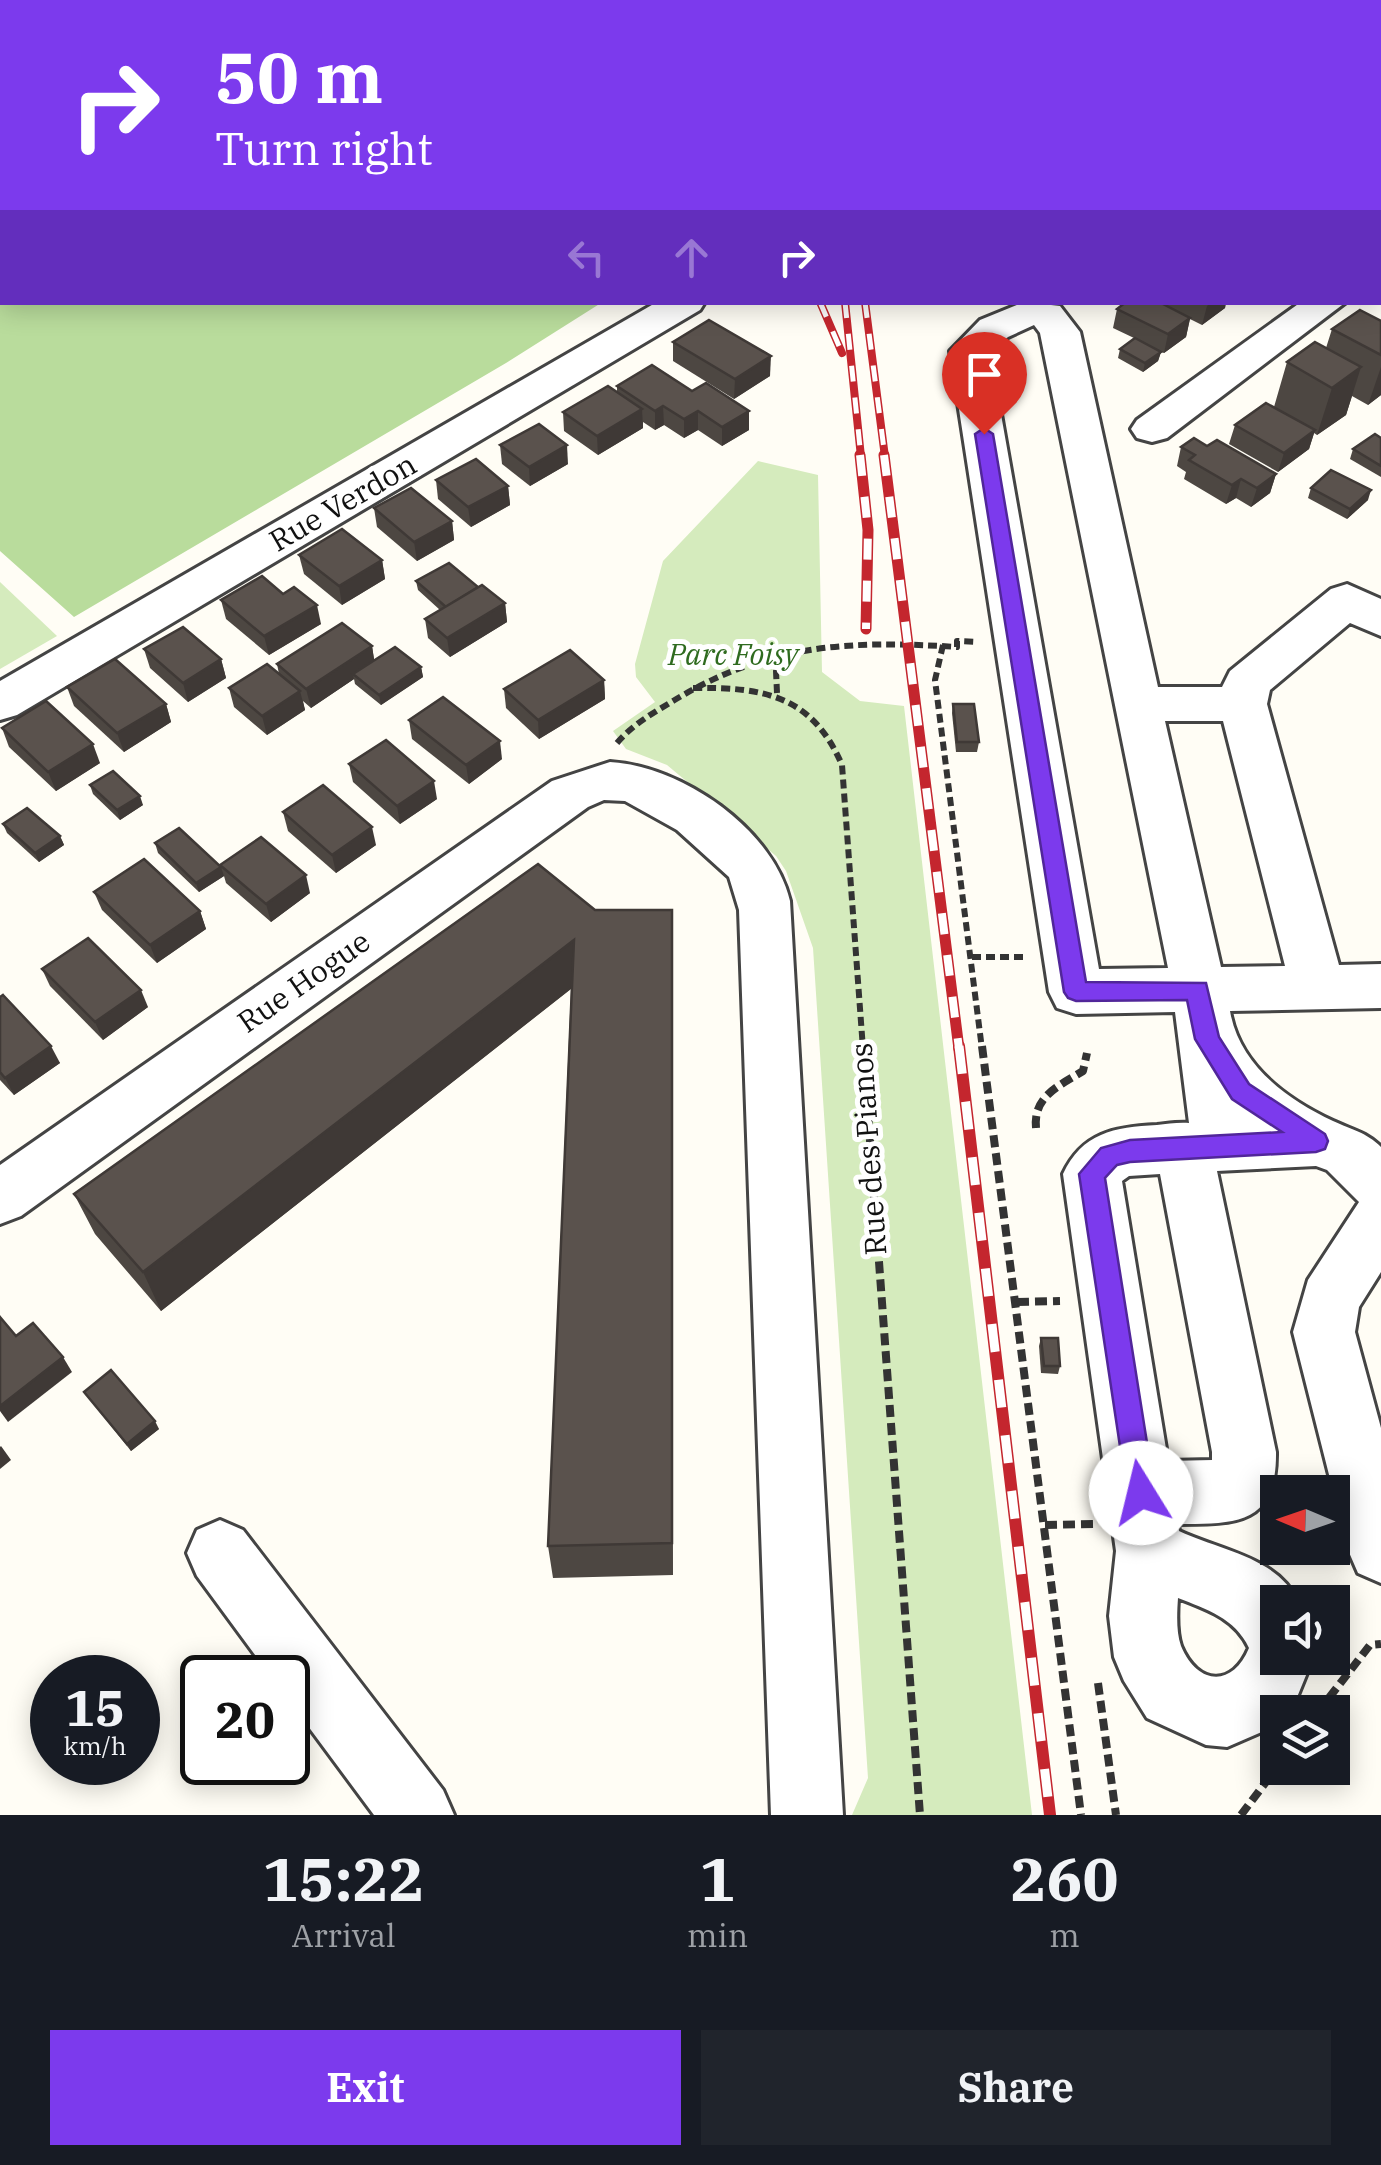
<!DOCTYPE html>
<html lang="en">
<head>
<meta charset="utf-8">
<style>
	:root { --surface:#171b24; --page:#20242c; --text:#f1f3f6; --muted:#9ea1a6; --accent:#7c3aed }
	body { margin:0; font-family:"IBM Plex Serif",serif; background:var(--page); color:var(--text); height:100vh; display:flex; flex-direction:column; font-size:38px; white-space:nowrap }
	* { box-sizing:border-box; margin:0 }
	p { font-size:32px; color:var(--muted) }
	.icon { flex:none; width:55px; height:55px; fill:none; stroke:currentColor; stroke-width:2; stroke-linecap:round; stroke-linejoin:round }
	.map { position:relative; height:1815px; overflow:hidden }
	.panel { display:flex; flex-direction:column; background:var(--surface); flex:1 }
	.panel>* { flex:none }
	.banner { position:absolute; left:0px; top:0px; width:1382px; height:305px; box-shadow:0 5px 25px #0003; background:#7c3aed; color:#fff; overflow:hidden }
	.needle { width:65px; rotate:272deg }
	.controls { position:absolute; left:1260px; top:1475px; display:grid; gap:20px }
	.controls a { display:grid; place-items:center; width:90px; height:90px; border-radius:0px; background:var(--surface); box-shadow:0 5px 25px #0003; font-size:50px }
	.speed { position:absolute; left:30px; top:1655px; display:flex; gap:20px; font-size:50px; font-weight:700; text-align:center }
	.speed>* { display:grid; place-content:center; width:130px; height:130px; border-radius:50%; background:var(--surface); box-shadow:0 5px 25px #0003; line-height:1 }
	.speed small { font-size:25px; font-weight:400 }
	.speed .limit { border:5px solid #111; border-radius:15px; background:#fff; color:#111 }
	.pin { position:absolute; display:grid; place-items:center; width:85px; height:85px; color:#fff; margin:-102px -42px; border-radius:50% 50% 50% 0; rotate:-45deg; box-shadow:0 0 10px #0007 }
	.pin .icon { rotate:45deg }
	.me { position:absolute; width:110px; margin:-55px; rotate:351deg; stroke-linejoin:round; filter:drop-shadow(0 0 8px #0008) }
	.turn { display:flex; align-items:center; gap:35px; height:210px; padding:0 50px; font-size:45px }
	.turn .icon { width:130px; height:130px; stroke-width:2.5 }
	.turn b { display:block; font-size:70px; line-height:85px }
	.lanes { display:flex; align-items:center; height:95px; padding:0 50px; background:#0003; justify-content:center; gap:50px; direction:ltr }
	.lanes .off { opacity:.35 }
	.eta { display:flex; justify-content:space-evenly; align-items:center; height:170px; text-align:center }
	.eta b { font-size:60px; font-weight:800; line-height:70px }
	.primary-button { display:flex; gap:20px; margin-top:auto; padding:20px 50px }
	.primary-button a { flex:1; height:115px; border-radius:0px; background:var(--accent); color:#fff; font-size:40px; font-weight:800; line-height:115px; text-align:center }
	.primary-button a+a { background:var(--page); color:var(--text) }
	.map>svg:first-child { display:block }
	.green { fill:#d5ebbd }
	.forest { fill:#b9dc9c }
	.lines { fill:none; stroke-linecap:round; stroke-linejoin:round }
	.river { fill:#b9e0f7; fill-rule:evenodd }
	.minor-casing { stroke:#444; stroke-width:6 }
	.path-far1 { stroke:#333; stroke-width:6; stroke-dasharray:9 5; stroke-linecap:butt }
	.path { stroke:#333; stroke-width:8; stroke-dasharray:12 6; stroke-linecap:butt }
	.minor { fill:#fff; fill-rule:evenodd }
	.rail-far2-casing { stroke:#c4262e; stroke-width:8 }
	.rail-far1-casing { stroke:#c4262e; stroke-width:11 }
	.rail-casing { stroke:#c4262e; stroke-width:12 }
	.rail-far2 { stroke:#fff; stroke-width:5; stroke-dasharray:16; stroke-linecap:butt }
	.rail-far1 { stroke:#fff; stroke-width:8; stroke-dasharray:21; stroke-linecap:butt }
	.rail { stroke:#fff; stroke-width:9; stroke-dasharray:28; stroke-linecap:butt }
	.wall { fill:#4d4742 }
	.shaded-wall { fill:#3f3936 }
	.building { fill:#5a524d; stroke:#3f3936; stroke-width:2.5 }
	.route { fill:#7c3aed; stroke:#51269a; stroke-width:2.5 }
	.labels { text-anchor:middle; stroke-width:10; stroke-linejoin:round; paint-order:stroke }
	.street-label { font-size:30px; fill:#111; stroke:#fff }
	.park-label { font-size:30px; font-style:italic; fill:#2f6b1f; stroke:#fff }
</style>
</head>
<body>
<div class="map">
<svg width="1381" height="1815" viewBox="0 0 1381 1815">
	<rect width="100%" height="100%" fill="#fffdf5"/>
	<g class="green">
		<polygon points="758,461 818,475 822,672 860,701 904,706 1032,1815 852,1815 868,1778 813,948 786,871 776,856 667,765 626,749 613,731 655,702 636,677 635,664 663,561"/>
		<polygon points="0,582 57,636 0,669"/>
	</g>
	<polygon class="forest" points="0,207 2,302 601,303 506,363 74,617 0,551"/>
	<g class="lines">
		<rect class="river" x="0" y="8" width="2" height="30"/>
		<g class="minor-casing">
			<g id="minor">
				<polygon points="1038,0 1070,0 1071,2 1039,2"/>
				<polygon points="1237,0 1269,0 1270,2 1238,2"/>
				<rect x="1380" y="13" width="1" height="20"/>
				<rect x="1380" y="78" width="1" height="23"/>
				<polygon points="1381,126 1381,149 1380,149 1380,126"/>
				<polygon points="1381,252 1381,276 1380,277 1380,253"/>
				<polygon points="657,302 705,302 700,310 17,715 0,720 0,681"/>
				<path d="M1024 302 1060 306 1080 332 1158 687H1222L1230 671 1331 589 1347 584 1381 599V636L1350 623 1270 690 1267 704 1339 965 1381 964V1008L1230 1011C1239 1064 1286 1099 1333 1121 1352 1130 1366 1132 1381 1147V1272L1359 1307 1355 1332 1381 1428V1583L1358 1573 1348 1550 1293 1332 1308 1280 1359 1202 1327 1170 1316 1166 1217 1171 1276 1452C1277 1524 1237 1524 1178 1524L1179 1531C1219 1550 1278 1557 1298 1602H1278V1658H1313L1291 1712H1278V1725L1227 1747 1206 1745 1147 1718 1124 1681 1114 1657 1109 1616 1116 1551 1063 1174C1082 1133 1114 1127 1157 1125 1167 1124 1179 1122 1189 1123L1175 1012 1076 1014 1057 1008 1049 992 950 351 980 320ZM1034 325 1040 333 1168 968 1099 969 990 352 1008 337ZM1165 721H1223L1285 966 1221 967ZM1160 1174 1212 1452V1460L1168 1461 1122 1181 1129 1176ZM1178 1598C1206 1609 1235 1618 1249 1648 1233 1687 1198 1686 1181 1646 1176 1632 1177 1613 1178 1598Z"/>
				<polygon points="1301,302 1346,302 1167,438 1152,442 1137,438 1131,429 1137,420"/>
				<path d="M610 762C682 766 773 829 790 901L843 1815H771L739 910 729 877 677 830 625 801 604 800 588 807 21 1216 0 1224V1165L552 781Z"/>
				<polygon points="220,1520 243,1530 443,1790 454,1815 374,1815 288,1699 288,1678 272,1678 197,1576 187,1553 197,1530"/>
			</g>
		</g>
		<g class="path-far1">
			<polyline points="943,645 935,680 982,1049"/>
			<path d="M693 688C763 687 812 695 842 765L863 1049"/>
			<polyline points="777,693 776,671 785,652"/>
			<path d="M617 743C632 725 653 713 673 701 767 644 849 640 957 647V641L977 642"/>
			<polyline points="972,957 1025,957"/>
		</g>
		<g class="path">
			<polyline points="863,1046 920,1815"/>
			<polyline points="982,1046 1081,1815"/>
			<path d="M1036 1128C1033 1096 1059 1086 1083 1071L1087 1053"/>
			<polyline points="1017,1302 1060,1301"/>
			<polyline points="1045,1525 1093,1524"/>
			<polyline points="1098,1683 1116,1815"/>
			<polyline points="1318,1712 1370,1645 1381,1644"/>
			<polyline points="1241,1815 1278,1766"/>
		</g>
		<use href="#minor" class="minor"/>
		<g class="rail-far2-casing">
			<g id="rail-far2">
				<polyline points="386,0 394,2"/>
				<polyline points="820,302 842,353"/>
				<polyline points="845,302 861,457"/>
				<polyline points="865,302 885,457"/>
			</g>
		</g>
		<g class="rail-far1-casing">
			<g id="rail-far1">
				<polyline points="860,455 868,530 866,629"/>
				<polyline points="884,455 959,1049"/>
			</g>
		</g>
		<g class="rail-casing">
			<polyline id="rail" points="959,1046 1050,1815"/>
		</g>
		<use href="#rail-far2" class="rail-far2"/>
		<use href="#rail-far1" class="rail-far1"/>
		<use href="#rail" class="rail"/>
	</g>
	<g class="wall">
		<polygon points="1106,0 1212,0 1212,2 1107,2"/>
		<polygon points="1302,0 1365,0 1364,2 1301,2"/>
		<polygon points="1126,302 1226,302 1225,308 1202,325 1190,319 1186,337 1164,353 1161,352 1158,361 1143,372 1118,358 1120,349 1134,338 1113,328 1117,309"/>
		<polygon points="1381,321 1381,395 1368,405 1352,396 1346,415 1317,435 1314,433 1309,449 1278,472 1229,444 1235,425 1274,407 1287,362 1326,348 1332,329"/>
		<polygon points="673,342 770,376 734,399 673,361"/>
		<polygon points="617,386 692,391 749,411 749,430 722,446 698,430 684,438 664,425 655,430 643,422 643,428 598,455 564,431 563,412 617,392"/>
		<polygon points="1381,438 1381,477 1350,459 1353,449"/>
		<polygon points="500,445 568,464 530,486 502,464"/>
		<polygon points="1207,446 1276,474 1270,493 1251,507 1236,498 1226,504 1184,479 1186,472 1177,466 1181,447"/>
		<polygon points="436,480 508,486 510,505 471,527 438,499"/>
		<polygon points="1311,488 1368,500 1347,519 1308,498"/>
		<polygon points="374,508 452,521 454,540 417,561 377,527"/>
		<polygon points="299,555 382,560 385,579 342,605 304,574"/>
		<polygon points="416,581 478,587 505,603 507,622 450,657 428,638 425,619 440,610 418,590"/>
		<polygon points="283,594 321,624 269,655 226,619 221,600"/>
		<polygon points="372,646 374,660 421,667 423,677 381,705 355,684 354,679 311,708 303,701 305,710 267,735 234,707 229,688 279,674 277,664"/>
		<polygon points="144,649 221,659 226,678 188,702 150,668"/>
		<polygon points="604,680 605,699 539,739 506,708 504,689"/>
		<polygon points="67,687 166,704 171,722 124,752 74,706"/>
		<polygon points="953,704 979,742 977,752 956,752 952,713"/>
		<polygon points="409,720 502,759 469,784 412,739"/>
		<polygon points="2,728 100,763 56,791 9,747"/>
		<polygon points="349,764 437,799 400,824 353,782"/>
		<polygon points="90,785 143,805 120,820 93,794"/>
		<polygon points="283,812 376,845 336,873 288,831"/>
		<polygon points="3,824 60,836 64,845 39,862 7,833"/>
		<polygon points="155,843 221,867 220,865 310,893 271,922 226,883 224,876 199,892 158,853"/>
		<polygon points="94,892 200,911 206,929 157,963 102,910"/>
		<polygon points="595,910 672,910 673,1575 553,1578 548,1546 571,989 161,1311 95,1234 74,1194"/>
		<polygon points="42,969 148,1007 103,1040 50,986"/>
		<polygon points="0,997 60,1063 14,1095 0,1080"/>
		<polygon points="1041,1338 1060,1366 1058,1374 1041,1373 1039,1346"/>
		<polygon points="84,1392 159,1429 131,1451"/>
	</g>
	<g class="shaded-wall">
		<polygon points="1212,302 1226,302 1225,308 1202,325 1207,306"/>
		<polygon points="1190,318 1186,337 1164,353 1168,334"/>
		<polygon points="1161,352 1158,361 1143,372 1145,363"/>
		<polygon points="771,356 770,376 734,399 735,379"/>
		<polygon points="1361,367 1346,415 1317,435 1332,388"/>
		<polygon points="1381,367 1381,395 1368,405"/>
		<polygon points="663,406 664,425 655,430 655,411"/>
		<polygon points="642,409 643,428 598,455 597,436"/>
		<polygon points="698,411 698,430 684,438 684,419"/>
		<polygon points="749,411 749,430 722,446 722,427"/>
		<polygon points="1315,430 1309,449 1278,472 1284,453"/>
		<polygon points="567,445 568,464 530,486 529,467"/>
		<polygon points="1276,474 1270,493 1251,507 1257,488"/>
		<polygon points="1241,479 1236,498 1226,504 1232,485"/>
		<polygon points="508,486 510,505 471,527 468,507"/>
		<polygon points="1371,490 1368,500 1347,519 1350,509"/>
		<polygon points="452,521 454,540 417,561 414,542"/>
		<polygon points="382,560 385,579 342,605 339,586"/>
		<polygon points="505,603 507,622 450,657 447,638"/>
		<polygon points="317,605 321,624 269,655 264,636"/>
		<polygon points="372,646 375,665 353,674 354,679 311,708 306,689"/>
		<polygon points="221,659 226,678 188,702 183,683"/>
		<polygon points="421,667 423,677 381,705 379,695"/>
		<polygon points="604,680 605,699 539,739 538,720"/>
		<polygon points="300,691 305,710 267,735 262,716"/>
		<polygon points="166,704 171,722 124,752 117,733"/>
		<polygon points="500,741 502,759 469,784 466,765"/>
		<polygon points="93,744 100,763 56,791 48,772"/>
		<polygon points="434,781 437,799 400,824 397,806"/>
		<polygon points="140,796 143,805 120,820 117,810"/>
		<polygon points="372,827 376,845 336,873 332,855"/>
		<polygon points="60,836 64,845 39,862 35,853"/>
		<polygon points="221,867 224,876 199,892 196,883"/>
		<polygon points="306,875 310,893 271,922 266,904"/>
		<polygon points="200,911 206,929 157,963 150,945"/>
		<polygon points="574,940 577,984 161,1311 143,1272"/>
		<polygon points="141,990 148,1007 103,1040 95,1022"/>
		<polygon points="51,1046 60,1063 14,1095 5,1078"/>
		<polygon points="63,1357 72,1372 8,1422 0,1411 0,1406"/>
		<polygon points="155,1421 159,1429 131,1451 127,1444"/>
		<polygon points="1,1446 11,1460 0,1469 0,1447"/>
	</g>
	<g class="building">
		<polygon points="933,0 992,0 993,2 947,2 947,0"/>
		<polygon points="1114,0 1154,0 1155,2 1115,2"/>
		<polygon points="1126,302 1159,302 1190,318 1168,334 1117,309"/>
		<polygon points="1360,310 1381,321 1381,355 1332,329"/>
		<polygon points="709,320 771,356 735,379 673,342"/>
		<polygon points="1135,338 1161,352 1145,363 1120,349"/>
		<polygon points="1315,342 1361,367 1332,388 1287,362"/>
		<polygon points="652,365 692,391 706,383 749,411 722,427 698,411 684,419 663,406 655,411 617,386"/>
		<polygon points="608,386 642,409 597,436 563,412"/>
		<polygon points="1266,403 1315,430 1284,453 1235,425"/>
		<polygon points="539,424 567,445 529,467 500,445"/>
		<polygon points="1375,434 1381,438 1381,466 1353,449"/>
		<polygon points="1194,438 1207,446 1217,440 1276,474 1257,488 1241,479 1232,485 1189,460 1195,455 1181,447"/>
		<polygon points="476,459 508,486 468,507 436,480"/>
		<polygon points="1331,470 1371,490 1350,509 1311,488"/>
		<polygon points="411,488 452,521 414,542 374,508"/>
		<polygon points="342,529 382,560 339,586 299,555"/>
		<polygon points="449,563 478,587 446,607 416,581"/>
		<polygon points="262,576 283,594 294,587 317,605 264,636 221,600"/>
		<polygon points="482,585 505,603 447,638 425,619"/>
		<polygon points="342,623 372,646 306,689 277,664"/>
		<polygon points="183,627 221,659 183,683 144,649"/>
		<polygon points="395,647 421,667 379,695 353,674"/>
		<polygon points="570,650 604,680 538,720 504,689"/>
		<polygon points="115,659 166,704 117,733 67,687"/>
		<polygon points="267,664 300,691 262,716 229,688"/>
		<polygon points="443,697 500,741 466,765 409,720"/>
		<polygon points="46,701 93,744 48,772 2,728"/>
		<polygon points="953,704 974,704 979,742 957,742"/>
		<polygon points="386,740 434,781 397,806 349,764"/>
		<polygon points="113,771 140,796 117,810 90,785"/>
		<polygon points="323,785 372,827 332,855 283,812"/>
		<polygon points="27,808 60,836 35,853 3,824"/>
		<polygon points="179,828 221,867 196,883 155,843"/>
		<polygon points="261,837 306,875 266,904 220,865"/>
		<polygon points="144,859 200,911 150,945 94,892"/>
		<polygon points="538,864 595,910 672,910 672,1543 548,1546 574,940 143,1272 74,1194"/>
		<polygon points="88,938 141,990 95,1022 42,969"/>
		<polygon points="3,995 51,1046 5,1078 0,1072 0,997"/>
		<polygon points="0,1317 16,1336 33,1323 63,1357 0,1406"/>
		<polygon points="1041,1338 1058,1338 1060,1366 1044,1366"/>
		<polygon points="111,1370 155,1421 127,1444 84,1392"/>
	</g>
	<polygon class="route" points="984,428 993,434 1086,982 1206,983 1219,1037 1249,1084 1325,1134 1328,1141 1325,1149 1316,1152 1130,1162 1117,1165 1105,1178 1155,1493 1151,1503 1141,1507 1131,1503 1127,1493 1079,1174 1101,1148 1130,1140 1282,1132 1232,1099 1195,1039 1187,1000 1076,1001 1068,998 1064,992 975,434"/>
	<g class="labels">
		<g class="street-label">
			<text transform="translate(343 503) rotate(-30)" y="10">Rue Verdon</text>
			<text transform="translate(304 982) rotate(-35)" y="10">Rue Hogue</text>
			<text transform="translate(869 1149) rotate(-94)" y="10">Rue des Pianos</text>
		</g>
		<g class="park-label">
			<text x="733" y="665">Parc Foisy</text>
		</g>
	</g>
</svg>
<div class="controls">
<a><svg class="needle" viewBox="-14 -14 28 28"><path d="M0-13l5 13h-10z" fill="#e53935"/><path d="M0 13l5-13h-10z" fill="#9ea1a6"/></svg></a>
<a><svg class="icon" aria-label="sound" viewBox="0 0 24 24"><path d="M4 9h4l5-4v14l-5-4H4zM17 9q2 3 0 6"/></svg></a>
<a><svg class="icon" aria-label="layers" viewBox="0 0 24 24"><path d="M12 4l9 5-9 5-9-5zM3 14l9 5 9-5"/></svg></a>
</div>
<div class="speed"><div>15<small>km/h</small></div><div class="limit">20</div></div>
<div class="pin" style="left:984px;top:434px;background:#d93025"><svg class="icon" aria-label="arrive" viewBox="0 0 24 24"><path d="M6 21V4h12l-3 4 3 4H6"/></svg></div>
<svg class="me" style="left:1141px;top:1493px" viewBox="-20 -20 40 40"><circle r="19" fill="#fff"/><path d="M0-13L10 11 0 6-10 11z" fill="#7c3aed"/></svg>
<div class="banner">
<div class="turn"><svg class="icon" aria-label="right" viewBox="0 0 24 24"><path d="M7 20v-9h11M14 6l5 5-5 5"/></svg><div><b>50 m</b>Turn right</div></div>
<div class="lanes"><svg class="icon off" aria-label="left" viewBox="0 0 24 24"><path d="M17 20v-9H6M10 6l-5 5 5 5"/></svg><svg class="icon off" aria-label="ahead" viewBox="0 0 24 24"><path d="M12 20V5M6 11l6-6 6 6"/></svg><svg class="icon" aria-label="right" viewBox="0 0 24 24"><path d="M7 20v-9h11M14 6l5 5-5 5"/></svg></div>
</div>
</div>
<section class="panel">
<div class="eta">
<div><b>15:22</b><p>Arrival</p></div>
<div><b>1</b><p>min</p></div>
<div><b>260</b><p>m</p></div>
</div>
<div class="primary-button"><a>Exit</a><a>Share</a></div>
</section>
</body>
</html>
